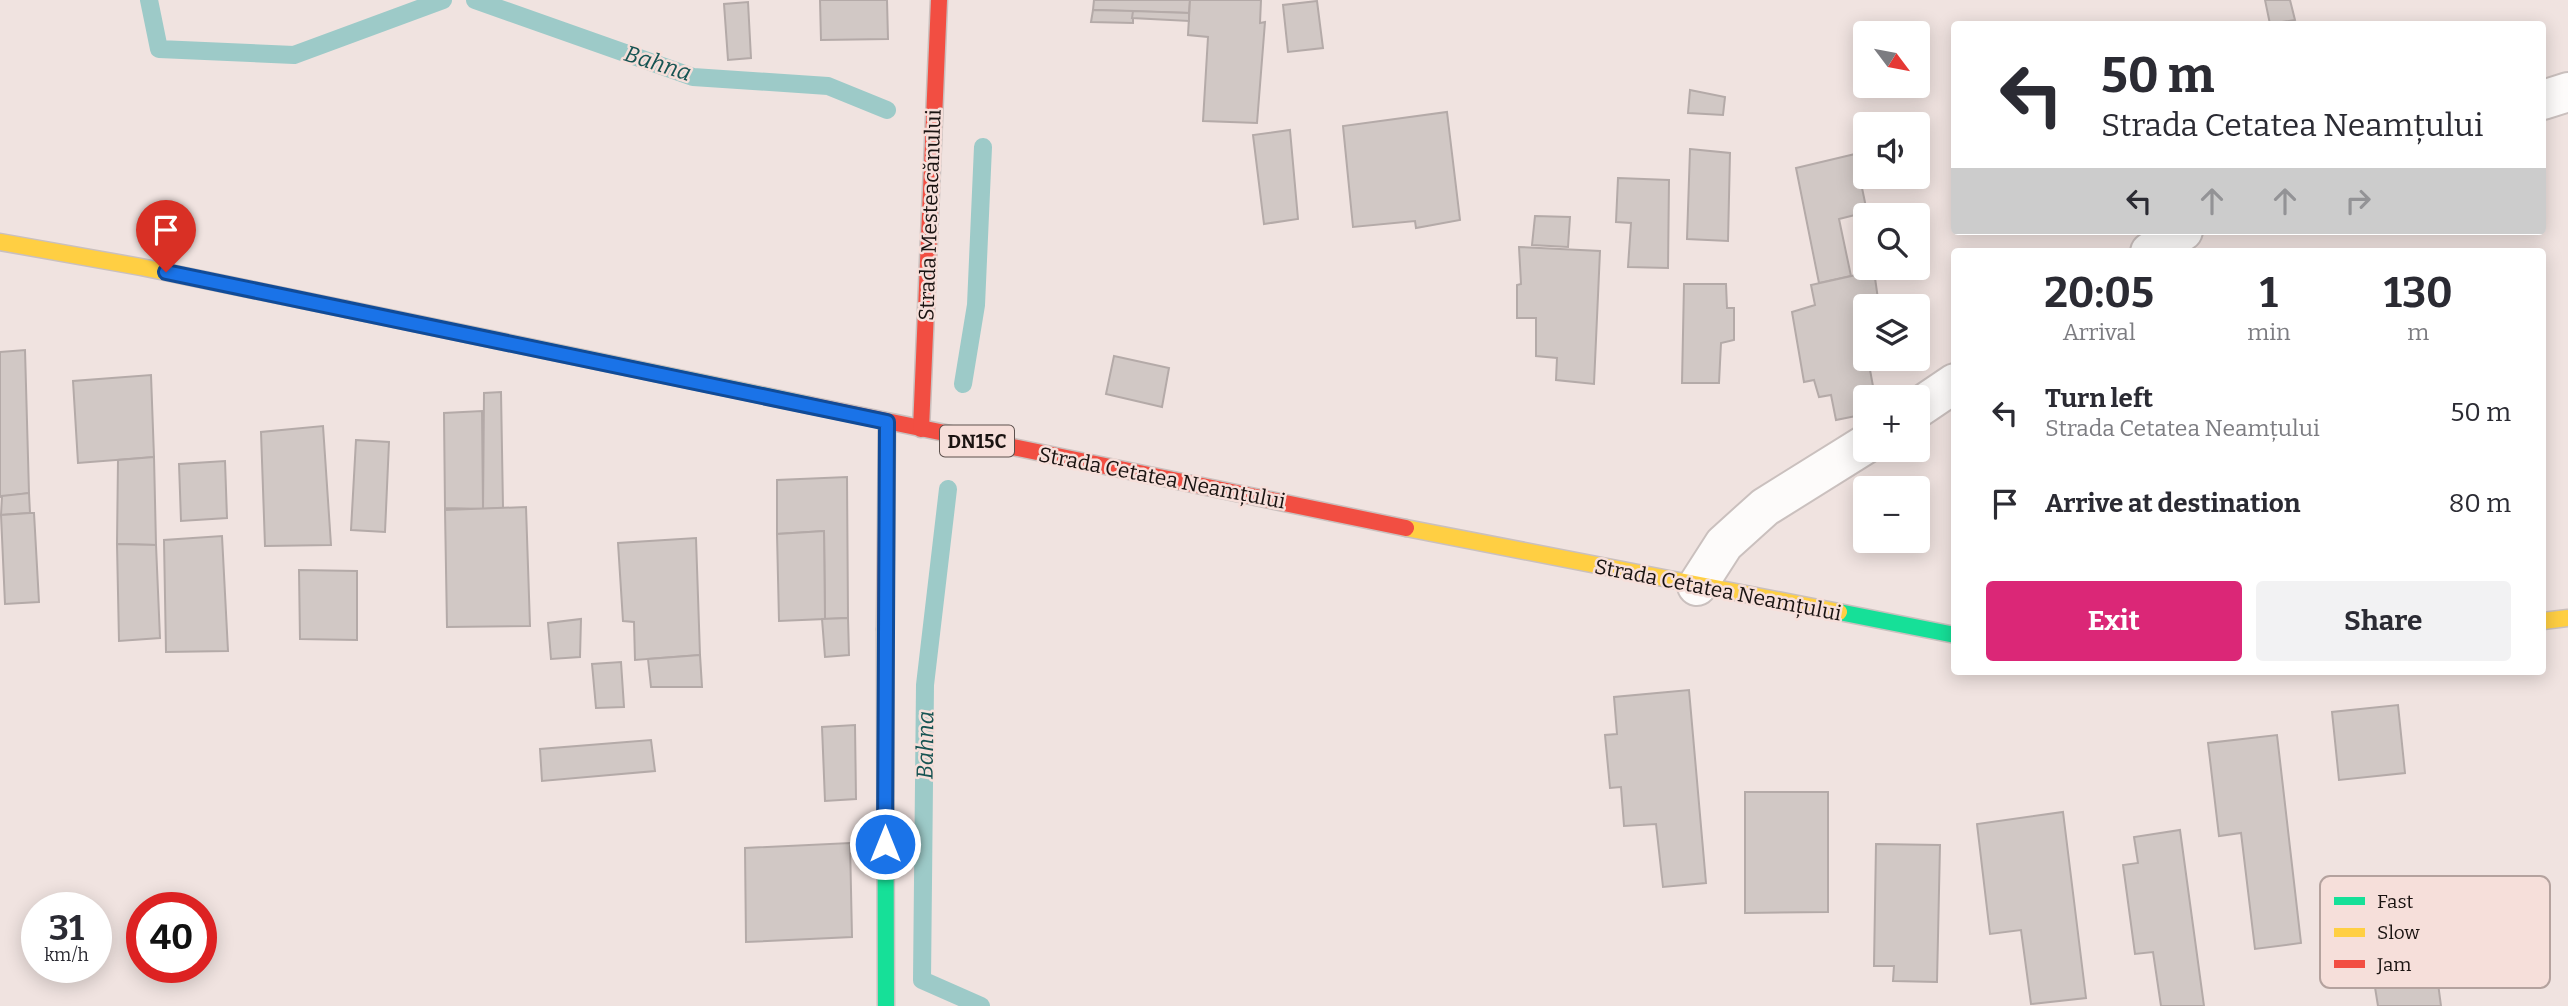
<!DOCTYPE html>
<html lang="en">
<head>
<meta charset="utf-8">
<style>
	:root { --surface:#fff; --page:#f2f2f3; --text:#2b2b33; --muted:#7c7c81; --accent:#db2777 }
	body { margin:0; font-family:Bitter,serif; background:var(--page); color:var(--text); height:100vh; display:flex; flex-direction:column; font-size:26px; white-space:nowrap }
	* { box-sizing:border-box; margin:0 }
	p { font-size:23px; color:var(--muted) }
	.icon { flex:none; width:38px; height:38px; fill:none; stroke:currentColor; stroke-width:2; stroke-linecap:round; stroke-linejoin:round }
	.map { position:relative; flex:1; overflow:hidden }
	.details { position:absolute; left:1951px; top:248px; width:595px; height:427px; display:flex; flex-direction:column; background:var(--surface); border-radius:7px; box-shadow:0 4px 18px #0003 }
	.details>* { flex:none }
	.guide { position:absolute; left:1951px; top:21px; width:595px; height:214px; border-radius:7px; box-shadow:0 4px 18px #0003; background:#fff; color:var(--text); overflow:hidden }
	.needle { width:46px; rotate:122deg }
	.controls { position:absolute; left:1853px; top:21px; display:grid; gap:14px }
	.controls a { display:grid; place-items:center; width:77px; height:77px; border-radius:7px; background:var(--surface); box-shadow:0 4px 18px #0003; font-size:35px }
	.speed { position:absolute; left:21px; top:892px; display:flex; gap:14px; font-size:35px; font-weight:700; text-align:center }
	.speed>* { display:grid; place-content:center; width:91px; height:91px; border-radius:50%; background:var(--surface); box-shadow:0 4px 18px #0003; line-height:1 }
	.speed small { font-size:18px; font-weight:400 }
	.speed .limit { border:10px solid #d22; background:#fff; color:#111 }
	.pin { position:absolute; display:grid; place-items:center; width:60px; height:60px; color:#fff; margin:-72px -30px; border-radius:50% 50% 50% 0; rotate:-45deg; box-shadow:0 0 7px #0007 }
	.pin .icon { rotate:45deg }
	.me { position:absolute; width:77px; margin:-38px; rotate:0deg; stroke-linejoin:round; filter:drop-shadow(0 0 5px #0008) }
	.turn { display:flex; align-items:center; gap:24px; height:147px; padding:0 35px; font-size:32px }
	.turn .icon { width:91px; height:91px; stroke-width:2.5 }
	.turn b { display:block; font-size:49px; line-height:60px }
	.lanes { display:flex; align-items:center; height:66px; padding:0 35px; background:#0003; justify-content:center; gap:35px; direction:ltr }
	.lanes .off { opacity:.35 }
	.eta { display:flex; justify-content:space-evenly; align-items:center; height:119px; text-align:center }
	.eta b { font-size:42px; font-weight:700; line-height:49px }
	.primary-button { display:flex; gap:14px; margin-top:auto; padding:14px 35px }
	.primary-button a { flex:1; height:80px; border-radius:7px; background:var(--accent); color:#fff; font-size:28px; font-weight:700; line-height:80px; text-align:center }
	.primary-button a+a { background:var(--page); color:var(--text) }
	ul { padding:0; list-style:none }
	li { display:flex; align-items:center; gap:21px; height:91px; padding:0 35px }
	li div { flex:1 }
	li b { display:block; font-size:26px }
	li em { font-style:normal }
	.map>svg:first-child { display:block }
	.lines { fill:none; stroke-linecap:round; stroke-linejoin:round }
	.stream { stroke:#9dcac8; stroke-width:18 }
	.building { fill:#d1c8c5; stroke:#b4aaa8; stroke-width:2 }
	.street-casing { stroke:#cac0be; stroke-width:42 }
	.fast-casing { stroke:#cac0be; stroke-width:19 }
	.slow-casing { stroke:#cac0be; stroke-width:19 }
	.jam-casing { stroke:#cac0be; stroke-width:19 }
	.street { stroke:#fdfbfa; stroke-width:38 }
	.fast { stroke:#16e098; stroke-width:16 }
	.slow { stroke:#ffcf43; stroke-width:16 }
	.jam { stroke:#f24e42; stroke-width:16 }
	.route-casing { stroke:#114b97; stroke-width:18 }
	.route { stroke:#1a73e8; stroke-width:12 }
	.labels { text-anchor:middle; stroke-width:5; stroke-linejoin:round; paint-order:stroke }
	.shield { fill:#f6dfda; stroke:#5c504d; stroke-width:2 }
	.shield-label { font-size:19px; font-weight:bold; fill:#1a1311 }
	.street-label { font-size:21px; fill:#1a1311; stroke:#f6dfda }
	.water-label { font-size:23px; font-style:italic; fill:#175453; stroke:#f6dfda }
	.key { fill:#f6dfda; stroke:#b4a29e; stroke-width:2 }
	.key-label { font-size:19px; fill:#1a1311 }
</style>
</head>
<body>
<div class="map">
<svg width="2568" height="1006" viewBox="0 0 2568 1006">
	<rect width="100%" height="100%" fill="#f0e3e0"/>
	<g class="lines">
		<g class="stream">
			<polyline points="149,0 159,49 294,55 443,0"/>
			<polyline points="475,0 693,77 828,86 887,110"/>
			<polyline points="963,384 976,305 983,147"/>
			<polyline points="948,489 925,685 922,980 981,1006"/>
		</g>
	</g>
	<g class="building">
		<polygon points="820,0 887,0 888,39 821,40"/>
		<polygon points="1094,0 1190,0 1189,13 1093,10"/>
		<polygon points="1190,0 1261,0 1260,23 1265,22 1257,123 1203,121 1208,37 1188,35"/>
		<polygon points="2265,0 2290,0 2295,20 2270,24"/>
		<polygon points="1317,1 1323,48 1288,52 1283,5"/>
		<polygon points="748,2 751,58 728,60 724,4"/>
		<polygon points="1093,10 1133,11 1133,23 1091,22"/>
		<polygon points="1133,11 1189,13 1189,21 1132,18"/>
		<polygon points="1690,90 1725,97 1723,115 1688,113"/>
		<polygon points="1447,112 1460,220 1416,228 1415,221 1353,227 1343,126"/>
		<polygon points="1290,130 1298,219 1264,224 1253,135"/>
		<polygon points="1690,149 1730,153 1728,241 1687,239"/>
		<polygon points="1855,154 1867,212 1839,219 1851,276 1819,283 1796,168"/>
		<polygon points="1618,178 1669,180 1668,268 1628,267 1631,223 1616,222"/>
		<polygon points="1535,216 1570,217 1568,247 1532,245"/>
		<polygon points="1519,247 1600,251 1594,384 1556,380 1557,358 1536,356 1536,318 1517,318 1517,285 1521,284"/>
		<polygon points="1874,271 1879,306 1866,306 1866,310 1860,310 1866,342 1866,359 1868,359 1875,397 1866,397 1866,414 1836,420 1831,395 1819,397 1814,380 1804,382 1792,312 1815,305 1811,285"/>
		<polygon points="1684,284 1726,284 1727,308 1734,308 1734,340 1721,343 1719,383 1682,383"/>
		<polygon points="25,350 29,493 0,497 0,352"/>
		<polygon points="1114,356 1169,368 1162,407 1106,394"/>
		<polygon points="151,375 154,457 78,463 73,381"/>
		<polygon points="501,392 503,508 483,509 484,393"/>
		<polygon points="482,411 483,509 445,508 444,413"/>
		<polygon points="323,426 331,545 265,546 261,432"/>
		<polygon points="356,440 389,442 385,532 351,530"/>
		<polygon points="154,457 156,545 117,544 118,460"/>
		<polygon points="225,461 227,518 181,521 179,464"/>
		<polygon points="847,477 848,618 825,619 824,531 777,534 777,480"/>
		<polygon points="29,493 30,513 1,515 2,496"/>
		<polygon points="526,507 530,626 447,627 445,510"/>
		<polygon points="30,513 34,513 39,602 5,604 1,515"/>
		<polygon points="824,531 825,619 779,621 777,534"/>
		<polygon points="222,536 228,651 166,652 164,540"/>
		<polygon points="696,538 700,655 635,660 634,622 623,621 618,543"/>
		<polygon points="117,544 156,545 160,638 119,641"/>
		<polygon points="299,570 357,571 357,640 300,639"/>
		<polygon points="848,618 849,655 825,657 822,619"/>
		<polygon points="581,619 580,657 551,659 548,623"/>
		<polygon points="700,655 702,687 651,687 648,659"/>
		<polygon points="621,662 624,707 596,708 592,664"/>
		<polygon points="1689,690 1706,883 1663,887 1656,824 1624,826 1621,787 1610,788 1605,735 1617,734 1614,697"/>
		<polygon points="2398,705 2405,773 2339,780 2332,712"/>
		<polygon points="855,725 856,799 825,801 822,727"/>
		<polygon points="2277,735 2301,943 2255,949 2241,833 2219,836 2208,743"/>
		<polygon points="651,740 655,771 542,781 540,749"/>
		<polygon points="1745,792 1828,792 1828,912 1745,913"/>
		<polygon points="2063,812 2086,998 2031,1004 2021,930 1990,934 1977,824"/>
		<polygon points="2180,830 2204,1006 2161,1006 2153,952 2135,954 2123,865 2138,863 2134,837"/>
		<polygon points="850,843 852,937 746,942 745,848"/>
		<polygon points="1876,844 1940,845 1937,982 1893,981 1894,966 1874,966"/>
		<polygon points="2432,938 2441,1006 2378,1006 2373,975 2397,972 2392,944"/>
	</g>
	<g class="lines">
		<g class="street-casing">
			<g id="street">
				<polyline points="2543,100 2568,92"/>
				<polyline points="2150,252 2183,231"/>
				<polyline points="1918,408 1955,383"/>
				<polyline points="1697,586 1724,544 1765,507 1866,444"/>
			</g>
		</g>
		<g class="fast-casing">
			<g id="fast">
				<polyline points="346,309 809,405"/>
				<polyline points="1839,612 1955,635"/>
				<polyline points="885,629 886,1006"/>
			</g>
		</g>
		<g class="slow-casing">
			<g id="slow">
				<polyline points="0,242 141,267 346,309"/>
				<polyline points="1406,528 1839,612"/>
				<polyline points="2543,621 2568,618"/>
			</g>
		</g>
		<g class="jam-casing">
			<g id="jam">
				<polyline points="809,405 1406,528"/>
				<polyline points="921,429 939,0"/>
				<polyline points="885,629 887,423"/>
			</g>
		</g>
		<use href="#street" class="street"/>
		<use href="#fast" class="fast"/>
		<use href="#slow" class="slow"/>
		<use href="#jam" class="jam"/>
	</g>
	<g class="lines">
		<g class="route-casing">
			<polyline id="route" points="166,272 887,422 885,844"/>
		</g>
		<use href="#route" class="route"/>
	</g>
	<g class="labels">
		<rect class="shield" x="940" y="425.5" width="74" height="31" rx="5"/>
		<g class="shield-label">
			<text x="977" y="448">DN15C</text>
		</g>
		<g class="street-label">
			<text transform="translate(930 215) rotate(-88)" y="7">Strada Mesteacănului</text>
			<text transform="translate(1162 478) rotate(11)" y="7">Strada Cetatea Neamțului</text>
			<text transform="translate(1718 590) rotate(11)" y="7">Strada Cetatea Neamțului</text>
		</g>
		<g class="water-label">
			<text transform="translate(658 63) rotate(18)" y="8">Bahna</text>
			<text transform="translate(925 745) rotate(-89)" y="8">Bahna</text>
		</g>
	</g>
	<rect x="2320" y="876" width="230" height="112" rx="10" class="key"/>
	<rect x="2334" y="897" width="31" height="8" fill="#16e098"/>
	<rect x="2334" y="928" width="31" height="9" fill="#ffcf43"/>
	<rect x="2334" y="960" width="31" height="8" fill="#f24e42"/>
	<g class="key-label">
		<text x="2377" y="908">Fast</text>
		<text x="2377" y="939">Slow</text>
		<text x="2377" y="971">Jam</text>
	</g>
</svg>
<div class="controls">
<a><svg class="needle" viewBox="-14 -14 28 28"><path d="M0-13l5 13h-10z" fill="#e53935"/><path d="M0 13l5-13h-10z" fill="#7c7c81"/></svg></a>
<a><svg class="icon" aria-label="sound" viewBox="0 0 24 24"><path d="M4 9h4l5-4v14l-5-4H4zM17 9q2 3 0 6"/></svg></a>
<a><svg class="icon" aria-label="search" viewBox="0 0 24 24"><circle cx="10" cy="10" r="6"/><path d="M15 15l6 6"/></svg></a>
<a><svg class="icon" aria-label="layers" viewBox="0 0 24 24"><path d="M12 4l9 5-9 5-9-5zM3 14l9 5 9-5"/></svg></a>
<a>+</a>
<a>−</a>
</div>
<div class="speed"><div>31<small>km/h</small></div><div class="limit">40</div></div>
<div class="pin" style="left:166px;top:272px;background:#d93025"><svg class="icon" aria-label="arrive" viewBox="0 0 24 24"><path d="M6 21V4h12l-3 4 3 4H6"/></svg></div>
<svg class="me" style="left:885px;top:844px" viewBox="-20 -20 40 40"><circle r="17" fill="#1a73e8" stroke="#fff" stroke-width="3"/><path d="M0-11L8 9 0 5-8 9z" fill="#fff"/></svg>
<div class="guide">
<div class="turn"><svg class="icon" aria-label="left" viewBox="0 0 24 24"><path d="M17 20v-9H6M10 6l-5 5 5 5"/></svg><div><b>50 m</b>Strada Cetatea Neamțului</div></div>
<div class="lanes"><svg class="icon" aria-label="left" viewBox="0 0 24 24"><path d="M17 20v-9H6M10 6l-5 5 5 5"/></svg><svg class="icon off" aria-label="ahead" viewBox="0 0 24 24"><path d="M12 20V5M6 11l6-6 6 6"/></svg><svg class="icon off" aria-label="ahead" viewBox="0 0 24 24"><path d="M12 20V5M6 11l6-6 6 6"/></svg><svg class="icon off" aria-label="right" viewBox="0 0 24 24"><path d="M7 20v-9h11M14 6l5 5-5 5"/></svg></div>
</div>
<section class="details">
<div class="eta">
<div><b>20:05</b><p>Arrival</p></div>
<div><b>1</b><p>min</p></div>
<div><b>130</b><p>m</p></div>
</div>
<ul>
<li><svg class="icon" aria-label="left" viewBox="0 0 24 24"><path d="M17 20v-9H6M10 6l-5 5 5 5"/></svg><div><b>Turn left</b><p>Strada Cetatea Neamțului</p></div><em>50 m</em></li>
<li><svg class="icon" aria-label="arrive" viewBox="0 0 24 24"><path d="M6 21V4h12l-3 4 3 4H6"/></svg><div><b>Arrive at destination</b></div><em>80 m</em></li>
</ul>
<div class="primary-button"><a>Exit</a><a>Share</a></div>
</section>
</div>
</body>
</html>
